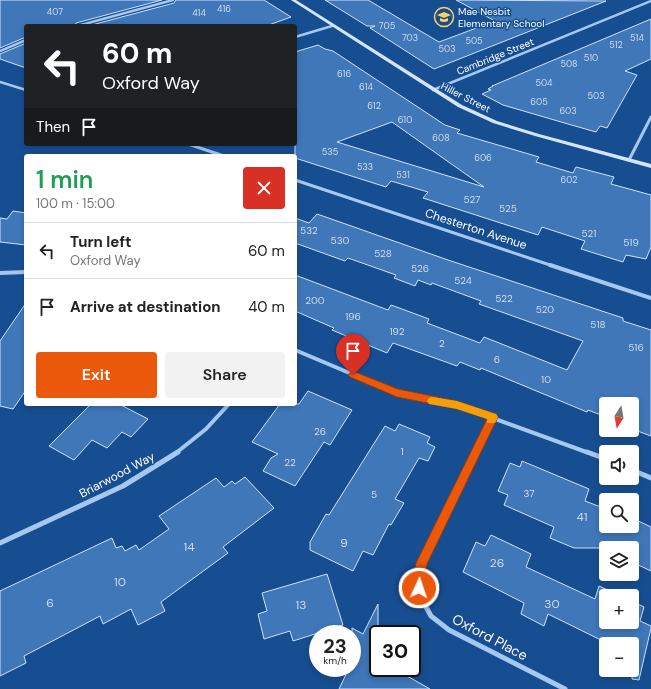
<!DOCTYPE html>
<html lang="en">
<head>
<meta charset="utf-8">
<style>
	:root { --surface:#fff; --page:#f2f2f2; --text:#222; --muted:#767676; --line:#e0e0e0; --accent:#ea580c }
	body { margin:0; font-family:"DM Sans",sans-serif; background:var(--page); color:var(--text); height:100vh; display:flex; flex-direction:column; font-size:15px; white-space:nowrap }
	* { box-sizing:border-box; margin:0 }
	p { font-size:13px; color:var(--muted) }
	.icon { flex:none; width:22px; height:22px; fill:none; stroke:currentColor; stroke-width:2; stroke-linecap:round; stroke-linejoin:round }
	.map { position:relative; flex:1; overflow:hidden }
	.side { position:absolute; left:24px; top:154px; width:273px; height:252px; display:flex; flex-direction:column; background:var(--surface); border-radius:4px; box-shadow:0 2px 6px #0003 }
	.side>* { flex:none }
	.banner { position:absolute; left:24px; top:24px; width:273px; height:122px; border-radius:4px; box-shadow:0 2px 6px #0003; background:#202124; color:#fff; overflow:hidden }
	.needle { width:26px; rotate:191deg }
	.controls { position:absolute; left:599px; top:397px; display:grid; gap:8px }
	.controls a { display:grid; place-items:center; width:40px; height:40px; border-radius:4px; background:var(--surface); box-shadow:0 2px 6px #0003; font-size:20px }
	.speed { position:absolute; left:309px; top:625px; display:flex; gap:8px; font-size:20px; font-weight:700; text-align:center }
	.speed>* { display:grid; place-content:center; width:52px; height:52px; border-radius:50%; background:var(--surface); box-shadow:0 2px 6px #0003; line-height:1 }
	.speed small { font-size:10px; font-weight:400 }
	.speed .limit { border:2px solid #111; border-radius:6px; background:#fff; color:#111 }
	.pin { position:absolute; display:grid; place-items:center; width:34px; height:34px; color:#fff; margin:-41px -17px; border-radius:50% 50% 50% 0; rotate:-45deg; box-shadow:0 0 4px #0007 }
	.pin .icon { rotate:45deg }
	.me { position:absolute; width:44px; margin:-22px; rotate:3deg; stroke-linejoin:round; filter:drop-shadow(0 0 3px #0008) }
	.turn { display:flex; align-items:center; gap:14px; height:84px; padding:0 12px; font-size:18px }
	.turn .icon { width:52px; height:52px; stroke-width:2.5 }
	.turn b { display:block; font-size:28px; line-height:34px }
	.then { display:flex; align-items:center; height:38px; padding:0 12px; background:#0003; gap:8px; font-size:15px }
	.round { display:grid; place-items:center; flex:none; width:42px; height:42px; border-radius:4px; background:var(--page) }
	.summary { display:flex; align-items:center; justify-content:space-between; height:68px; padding:0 12px }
	h1 { font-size:24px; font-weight:600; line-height:30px; color:#1e9e55 }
	.cta { display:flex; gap:8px; margin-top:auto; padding:8px 12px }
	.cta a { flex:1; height:46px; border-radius:4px; background:var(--accent); color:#fff; font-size:16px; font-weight:600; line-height:46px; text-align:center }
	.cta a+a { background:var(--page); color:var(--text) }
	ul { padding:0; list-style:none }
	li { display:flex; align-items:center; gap:12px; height:56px; padding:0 12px; border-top:1px solid var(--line) }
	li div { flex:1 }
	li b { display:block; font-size:15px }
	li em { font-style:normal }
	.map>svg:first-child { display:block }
	.building { fill:#3f77b9; stroke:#cce2fb; fill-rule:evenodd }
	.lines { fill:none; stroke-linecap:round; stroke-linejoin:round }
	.street-far3 { stroke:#a5c8f0; stroke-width:2.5 }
	.street-far2 { stroke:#a5c8f0; stroke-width:3 }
	.street-far1 { stroke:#a5c8f0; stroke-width:4 }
	.street { stroke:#a5c8f0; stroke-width:5 }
	.secondary { fill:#d3e5fb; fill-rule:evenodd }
	.route { fill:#ea580c; stroke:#983908 }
	.slow { fill:#f59e0b }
	.labels { text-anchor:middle; stroke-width:3; stroke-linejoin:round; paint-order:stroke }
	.far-number-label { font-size:9px; fill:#cfddee }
	.far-poi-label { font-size:10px; fill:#fff; stroke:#174e91; text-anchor:start }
	.far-street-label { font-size:10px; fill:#fff; stroke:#174e91 }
	.number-label { font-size:10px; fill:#cfddee }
	.street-label { font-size:12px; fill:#fff; stroke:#174e91 }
	.near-number-label { font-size:12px; fill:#cfddee }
	.near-street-label { font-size:14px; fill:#fff; stroke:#174e91 }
</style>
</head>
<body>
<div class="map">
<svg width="651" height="689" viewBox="0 0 651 689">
	<rect width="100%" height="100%" fill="#174e91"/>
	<g class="building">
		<polygon points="0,0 162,0 76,23 74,26 26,26 26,37 0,48"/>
		<polygon points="176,0 264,0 291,17 266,26 88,26 174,3"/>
		<polygon points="325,0 368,0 439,42 495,21 456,0 606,1 434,69 370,28 375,26 367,26"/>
		<polygon points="651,19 651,59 625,71 637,75 607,128 600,126 596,132 568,124 503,105 482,94 491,90 488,89 493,86 492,86"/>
		<polygon points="26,43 26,68 0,59 0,54"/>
		<path d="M318 45 325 49 333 51 445 125 460 130 457 133 539 157 536 162 573 173 576 167 614 177 611 184 651 195V247L646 259 626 255 623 262 581 249 585 241 542 227 538 235 423 198 428 192 391 181 386 187 295 158V52ZM392 122 484 187 337 142Z"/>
		<polygon points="13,211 26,213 26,245 0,242 0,218 7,219"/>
		<polygon points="317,214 448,260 623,318 623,321 651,330 651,436 632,429 632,404 606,404 606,417 588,410 587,412 481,368 480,370 460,362 457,366 393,343 387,353 332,330 334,328 295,311 295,275 388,310 391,305 429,319 427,323 480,343 484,337 567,370 583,341 479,304 481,301 432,283 431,285 418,280 415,286 394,278 396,275 348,258 345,261 295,243 295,218 309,223"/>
		<polygon points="26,303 26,390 13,409 0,406 0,341"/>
		<polygon points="308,391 352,410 330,445 324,442 295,486 263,471 271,458 278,454 252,442 280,404 299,404"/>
		<polygon points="91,404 119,404 148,419 131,437 122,432 107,448 92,440 74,460 49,446"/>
		<polygon points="399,424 430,437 427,443 435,447 428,461 419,458 395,499 404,503 391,525 389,524 373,555 363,551 353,571 310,550 310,542 326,514 329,515 385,426 395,431"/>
		<polygon points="522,461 589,489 585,501 606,509 606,526 632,526 632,518 651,527 651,571 632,562 632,548 574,548 550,538 554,527 504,505 508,495 498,491 510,463 520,467"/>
		<polygon points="245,477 274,508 223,547 228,553 161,602 165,611 138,625 131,609 103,624 100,616 24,656 26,663 0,676 0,591 112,538 116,548 122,546 125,551 136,545 139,550 169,529 159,516 216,478 224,487 232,481 235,484"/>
		<polygon points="491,535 531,554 526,567 595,599 599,586 621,596 606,596 606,622 632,622 632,601 644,607 640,621 651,626 651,628 639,680 632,679 632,644 609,644 548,614 544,626 521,614 524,603 463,572 476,542 485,546"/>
		<polygon points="327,574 343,625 293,641 290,631 264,639 258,614 267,611 262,593"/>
		<polygon points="378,604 378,668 393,668 430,689 339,689 349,668 352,668 352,628 363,634"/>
	</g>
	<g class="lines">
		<g class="street-far3">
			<polyline points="77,26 173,0"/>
			<polyline points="295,37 332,26"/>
			<polyline points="0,51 26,40"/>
			<polyline points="0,82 26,90"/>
			<polyline points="433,90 651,1"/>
		</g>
		<g class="street-far2">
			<polyline points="188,144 224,156"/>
			<polyline points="629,160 651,117"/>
			<polyline points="295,180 553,266"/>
		</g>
		<g class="street-far1">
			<polyline points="550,265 651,298"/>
			<polyline points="0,273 26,272"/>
			<polyline points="295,350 397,393 457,405 589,453"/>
			<polyline points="176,453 206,429 229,404"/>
			<polyline points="475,453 493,417"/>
		</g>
		<g class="street">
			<polyline points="476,452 421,563 418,580 420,596 431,616 449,630 565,689"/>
			<polyline points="587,452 606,459"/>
			<polyline points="632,470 651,478"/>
			<polyline points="0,543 123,486 178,452"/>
		</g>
		<polygon class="secondary" points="291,0 296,0 462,105 497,121 539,134 651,164 651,168 535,136 493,123 458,107"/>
	</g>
	<polygon class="route" points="353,371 398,389 457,401 496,414 498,417 427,564 423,592 419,594 415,592 412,580 416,563 487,419 457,409 397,397 350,377 348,375"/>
	<polygon class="slow" points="432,397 457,401 496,414 498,417 495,423 487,423 487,419 457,409 429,404 427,401 429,398"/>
	<defs>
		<g id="school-ring" transform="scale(1)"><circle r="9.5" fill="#174e91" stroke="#ffd064" stroke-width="1.5"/><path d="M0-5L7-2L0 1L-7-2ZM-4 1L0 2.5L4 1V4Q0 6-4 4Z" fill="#ffd064"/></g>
	</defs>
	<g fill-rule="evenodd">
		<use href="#school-ring" x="444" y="17"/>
	</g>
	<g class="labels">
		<g class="far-number-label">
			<text x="224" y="12">416</text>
			<text x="55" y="15">407</text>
			<text x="199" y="16">414</text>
			<text x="387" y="29">705</text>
			<text x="410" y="41">703</text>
			<text x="637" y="41">514</text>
			<text x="474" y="44">505</text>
			<text x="616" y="48">512</text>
			<text x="447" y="52">503</text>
			<text x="591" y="61">510</text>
			<text x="569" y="67">508</text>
			<text x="344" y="77">616</text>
			<text x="544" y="86">504</text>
			<text x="366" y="90">614</text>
			<text x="596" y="99">503</text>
			<text x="539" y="105">605</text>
			<text x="374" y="109">612</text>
			<text x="568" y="114">603</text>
			<text x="405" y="123">610</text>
			<text x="441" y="141">608</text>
			<text x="330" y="155">535</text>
			<text x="483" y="161">606</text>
			<text x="365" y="170">533</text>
			<text x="403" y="178">531</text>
			<text x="569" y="183">602</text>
		</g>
		<g class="far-poi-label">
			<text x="458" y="15">Mae Nesbit<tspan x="458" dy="12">Elementary School</tspan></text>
		</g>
		<g class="far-street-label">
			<text transform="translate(495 56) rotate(-22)" y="4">Cambridge Street</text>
			<text transform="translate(466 97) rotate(27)" y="4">Hiller Street</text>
		</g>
		<g class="number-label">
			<text x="472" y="203">527</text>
			<text x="508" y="212">525</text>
			<text x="309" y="234">532</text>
			<text x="589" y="237">521</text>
			<text x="340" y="244">530</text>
			<text x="631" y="246">519</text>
			<text x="383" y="257">528</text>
			<text x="420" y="272">526</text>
			<text x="463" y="284">524</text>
			<text x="504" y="302">522</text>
			<text x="315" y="304">200</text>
			<text x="545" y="313">520</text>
			<text x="353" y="320">196</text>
			<text x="598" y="328">518</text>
			<text x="397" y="335">192</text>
			<text x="442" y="347">2</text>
			<text x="636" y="351">516</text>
			<text x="497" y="363">6</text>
			<text x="546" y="383">10</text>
			<text x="320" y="435">26</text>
			<text x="402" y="455">1</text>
			<text x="290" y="466">22</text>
			<text x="529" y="497">37</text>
			<text x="374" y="498">5</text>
		</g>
		<g class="street-label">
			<text transform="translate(476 229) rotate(18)" y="4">Chesterton Avenue</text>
			<text transform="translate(117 475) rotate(-28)" y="4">Briarwood Way</text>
		</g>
		<g class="near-number-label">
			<text x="582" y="521">41</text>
			<text x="344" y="547">9</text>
			<text x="189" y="551">14</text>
			<text x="497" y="567">26</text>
			<text x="120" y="586">10</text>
			<text x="50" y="607">6</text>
			<text x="552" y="608">30</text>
			<text x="301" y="609">13</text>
		</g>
		<g class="near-street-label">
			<text transform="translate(490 637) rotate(28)" y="5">Oxford Place</text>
		</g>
	</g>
</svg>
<div class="controls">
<a><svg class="needle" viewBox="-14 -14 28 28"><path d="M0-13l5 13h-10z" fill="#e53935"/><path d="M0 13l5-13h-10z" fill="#767676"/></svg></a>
<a><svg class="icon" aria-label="sound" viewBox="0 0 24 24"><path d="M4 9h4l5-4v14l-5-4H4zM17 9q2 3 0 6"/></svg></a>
<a><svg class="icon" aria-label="search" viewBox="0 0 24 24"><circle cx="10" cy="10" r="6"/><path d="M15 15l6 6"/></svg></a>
<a><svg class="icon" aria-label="layers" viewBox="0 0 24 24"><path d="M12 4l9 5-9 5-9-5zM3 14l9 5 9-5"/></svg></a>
<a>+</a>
<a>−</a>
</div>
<div class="speed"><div>23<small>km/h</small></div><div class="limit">30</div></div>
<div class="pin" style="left:353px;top:375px;background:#d93025"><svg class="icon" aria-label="arrive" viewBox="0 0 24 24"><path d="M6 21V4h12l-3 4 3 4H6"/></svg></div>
<svg class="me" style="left:419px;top:588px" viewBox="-20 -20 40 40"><circle r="17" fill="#ea580c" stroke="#fff" stroke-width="3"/><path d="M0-11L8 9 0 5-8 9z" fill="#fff"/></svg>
<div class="banner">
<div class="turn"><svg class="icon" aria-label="left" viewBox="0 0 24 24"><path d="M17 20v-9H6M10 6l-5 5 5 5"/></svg><div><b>60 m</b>Oxford Way</div></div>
<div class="then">Then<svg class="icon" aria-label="arrive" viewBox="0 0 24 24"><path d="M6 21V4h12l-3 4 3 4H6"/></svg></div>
</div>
<section class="side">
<div class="summary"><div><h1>1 min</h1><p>100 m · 15:00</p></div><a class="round" style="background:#d93025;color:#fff"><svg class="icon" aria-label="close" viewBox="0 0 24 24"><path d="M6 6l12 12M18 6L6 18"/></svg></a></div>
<ul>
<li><svg class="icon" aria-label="left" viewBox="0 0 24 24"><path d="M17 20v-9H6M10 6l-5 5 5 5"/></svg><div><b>Turn left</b><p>Oxford Way</p></div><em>60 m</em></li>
<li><svg class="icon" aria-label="arrive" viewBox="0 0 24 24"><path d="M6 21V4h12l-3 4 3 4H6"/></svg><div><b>Arrive at destination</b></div><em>40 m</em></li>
</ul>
<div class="cta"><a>Exit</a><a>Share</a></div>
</section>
</div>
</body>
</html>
